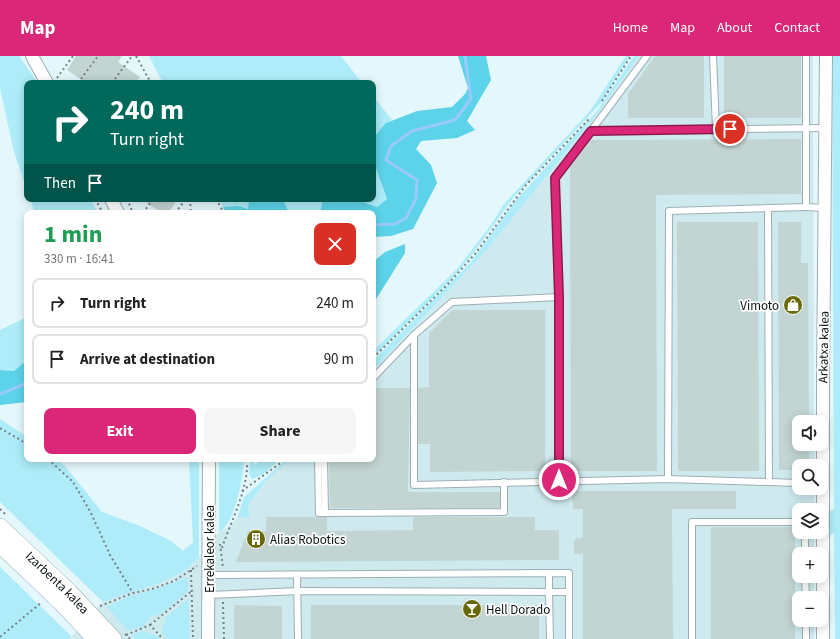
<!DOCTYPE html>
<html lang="en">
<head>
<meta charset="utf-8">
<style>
	:root { --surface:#fff; --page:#f6f6f6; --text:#222; --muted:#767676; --line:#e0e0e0; --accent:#db2777 }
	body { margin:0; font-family:"Source Sans 3",sans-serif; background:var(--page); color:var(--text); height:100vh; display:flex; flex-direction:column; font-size:15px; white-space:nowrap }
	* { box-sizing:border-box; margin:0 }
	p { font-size:13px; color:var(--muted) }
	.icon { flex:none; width:22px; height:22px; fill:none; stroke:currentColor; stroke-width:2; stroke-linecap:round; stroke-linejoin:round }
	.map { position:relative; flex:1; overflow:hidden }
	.panel { position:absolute; left:24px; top:154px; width:352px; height:252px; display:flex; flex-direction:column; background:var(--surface); border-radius:8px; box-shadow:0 2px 10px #0003 }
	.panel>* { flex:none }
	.top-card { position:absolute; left:24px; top:24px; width:352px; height:122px; border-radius:8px; box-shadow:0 2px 10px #0003; background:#00695c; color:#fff; overflow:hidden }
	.buttons { position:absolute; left:792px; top:359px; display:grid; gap:8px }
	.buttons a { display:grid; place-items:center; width:36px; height:36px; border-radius:8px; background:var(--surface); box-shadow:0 2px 10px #0003; font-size:20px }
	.pin { position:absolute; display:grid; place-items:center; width:34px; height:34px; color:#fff; margin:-17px; border:2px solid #fff; border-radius:50%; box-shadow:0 1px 4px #0007 }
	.me { position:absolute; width:44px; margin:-22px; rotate:0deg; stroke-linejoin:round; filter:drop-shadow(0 0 3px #0008) }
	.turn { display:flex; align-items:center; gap:14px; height:84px; padding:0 20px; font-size:18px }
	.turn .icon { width:52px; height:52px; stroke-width:2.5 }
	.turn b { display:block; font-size:28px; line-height:34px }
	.then { display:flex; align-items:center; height:38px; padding:0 20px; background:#0003; gap:8px; font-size:15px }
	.round { display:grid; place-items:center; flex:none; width:42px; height:42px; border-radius:8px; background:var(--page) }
	.overview { display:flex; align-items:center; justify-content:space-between; height:68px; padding:0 20px }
	h1 { font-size:24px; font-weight:700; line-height:30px; color:#1e9e55 }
	.action { display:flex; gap:8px; margin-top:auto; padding:8px 20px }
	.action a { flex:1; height:46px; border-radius:8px; background:var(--accent); color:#fff; font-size:16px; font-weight:700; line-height:46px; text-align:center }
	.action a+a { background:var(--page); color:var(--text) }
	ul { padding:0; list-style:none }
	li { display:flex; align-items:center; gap:12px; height:50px; margin:0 8px 6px; padding:0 12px; border:2px solid var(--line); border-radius:8px }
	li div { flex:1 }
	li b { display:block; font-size:15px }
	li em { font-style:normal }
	header { display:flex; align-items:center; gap:24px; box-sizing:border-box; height:56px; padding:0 20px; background:var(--accent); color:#fff }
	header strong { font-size:19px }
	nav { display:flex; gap:22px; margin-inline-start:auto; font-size:14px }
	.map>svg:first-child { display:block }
	.built { fill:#ceeaef }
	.green { fill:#adecf8 }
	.forest { fill:#5cd3e8 }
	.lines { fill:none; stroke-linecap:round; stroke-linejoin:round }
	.stream { stroke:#9ac9fc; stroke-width:3 }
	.building { fill:#c2d5d3 }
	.lane-casing { stroke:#9dafb3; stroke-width:8 }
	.street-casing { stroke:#9dafb3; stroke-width:14 }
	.secondary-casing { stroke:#9dafb3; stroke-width:18 }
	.path { stroke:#758284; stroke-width:2; stroke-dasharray:2 3; stroke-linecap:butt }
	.lane { stroke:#fff; stroke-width:6 }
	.street { stroke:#fff; stroke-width:12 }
	.secondary { stroke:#fff; stroke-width:17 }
	.route-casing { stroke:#8e194d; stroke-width:10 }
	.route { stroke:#db2777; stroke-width:7 }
	.labels { text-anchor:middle; stroke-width:3.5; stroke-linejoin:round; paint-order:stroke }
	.poi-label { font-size:13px; fill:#0b1213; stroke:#fff; text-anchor:start }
	.street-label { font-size:13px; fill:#0b1213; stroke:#fff }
</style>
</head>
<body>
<header>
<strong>Map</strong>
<nav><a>Home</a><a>Map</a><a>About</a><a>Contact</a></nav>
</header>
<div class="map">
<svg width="840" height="583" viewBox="0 0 840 583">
	<rect width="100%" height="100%" fill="#e4f8fb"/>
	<polygon class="built" points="639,0 813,0 814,366 799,366 799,388 814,388 814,410 799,410 799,432 814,432 814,454 799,454 799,476 814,476 814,498 799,498 799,520 814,520 814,542 799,542 799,564 814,564 814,583 69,583 103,546 193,509 219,476 226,473 237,462 250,461 248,449 265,426 290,403 373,403 373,314 484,197 597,58"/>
	<g class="green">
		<polygon points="0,0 19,0 36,24 36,27 27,27 27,134 14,96 0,32"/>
		<polygon points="149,0 341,0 362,27 163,27"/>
		<polygon points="626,0 630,0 600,48 514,141 471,200 450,225 373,301 373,295 457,213 488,173 504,148 590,55"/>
		<polygon points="634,0 639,0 597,58 484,197 373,314 373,305 471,206 516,144 597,55"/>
		<polygon points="832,0 840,0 840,583 835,583 834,477 829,480 828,457 834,453"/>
		<polygon points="373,40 392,64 386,67 373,82"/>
		<polygon points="373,104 387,143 377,151 355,143 373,143"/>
		<polygon points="30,143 90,143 98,157 35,157"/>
		<polygon points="219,143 249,143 248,153 238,150 223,151"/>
		<polygon points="283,143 323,143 320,157 289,157"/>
		<polygon points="27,261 27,304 14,315 0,314 0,274"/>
		<path d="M0 363 27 381V403H56L65 410 102 456 140 470 171 485 183 495 193 486 189 403H199V502C174 529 136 532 103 546L0 446Z"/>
		<path d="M219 403 244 404C243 422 235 468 219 476Z"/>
		<polygon points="250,403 253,403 254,409 263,403 281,403 262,419 252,423 249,418"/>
		<polygon points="287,403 290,403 265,426 248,449 250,461 237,462 244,441"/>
		<polygon points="0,511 71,580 69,583 0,583"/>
		<polygon points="188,521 188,535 161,558 150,561 144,570 128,575 107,551 127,541 159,532"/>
		<polygon points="189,542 189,583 167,583 162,576 165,562"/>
		<polygon points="143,575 158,580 160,583 135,583 132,579"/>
	</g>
	<g class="forest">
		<polygon points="458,0 486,0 491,24 467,65 475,74 457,82 421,85 416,93 431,109 437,127 413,173 391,180 373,181 373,157 320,157 323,143 355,143 377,151 387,143 373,104 373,82 386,67 417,55 452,51 465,38 468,32"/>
		<polygon points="249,143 283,143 289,157 226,157 223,151 238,150 248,153"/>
		<polygon points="405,188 405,197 373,248 373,206 385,196"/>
		<polygon points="27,304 27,346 0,349 0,314 14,315"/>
	</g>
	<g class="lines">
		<g class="stream">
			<polyline points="373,169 395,168 406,162 416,143 417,124 386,104 391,90 412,75 455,64 471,43 465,0"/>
			<polyline points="0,338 27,327"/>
		</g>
	</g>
	<g class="building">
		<polygon points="76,0 122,0 118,6 140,21 136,27 86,27 67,14"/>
		<polygon points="655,0 704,0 704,62 628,62 628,38"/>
		<rect x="724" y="0" width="77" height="62"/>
		<polygon points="801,83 801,138 656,139 657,415 571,415 570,111 591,84"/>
		<polygon points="141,143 178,143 168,157 162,157"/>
		<polygon points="677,166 758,166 759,415 678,415"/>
		<polygon points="778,166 801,166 801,207 808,207 809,366 799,366 799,388 809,388 809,410 799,410 799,414 779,414"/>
		<polygon points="452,254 545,254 545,415 430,416 430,388 418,388 418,332 429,331 429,277"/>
		<polygon points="373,332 410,332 408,436 500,436 500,452 330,452 329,403 373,403"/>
		<polygon points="572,435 736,435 736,453 672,453 673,583 583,583 583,498 574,498 574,485 577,482 583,482 583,453 573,453"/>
		<polygon points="266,461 327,461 327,475 413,474 413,461 535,461 535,474 559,474 559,504 236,506 248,475 266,475"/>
		<rect x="711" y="471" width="84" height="112"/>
		<polygon points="234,549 282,550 282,583 234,583"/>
		<rect x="311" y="549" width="228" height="34"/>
	</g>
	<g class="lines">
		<g class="lane-casing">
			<g id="lane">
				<polyline points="713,0 716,73"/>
				<polyline points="591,75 825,72"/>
				<polyline points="806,151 824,152"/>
				<polyline points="768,152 769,426"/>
				<polyline points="559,241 555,123 647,0"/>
				<polyline points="414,279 414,429 668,423 799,427"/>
				<polyline points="373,322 414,279 452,246 559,241 559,424"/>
				<polyline points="318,403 319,457 504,456 504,426"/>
				<polyline points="324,403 325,456"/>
				<polyline points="668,423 669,155 806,151 806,0"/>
				<polyline points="805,476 805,498"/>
				<polyline points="549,517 549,536 569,536"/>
				<polyline points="208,519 569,517 569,583"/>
				<polyline points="297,519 298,583"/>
				<polyline points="805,520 806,542"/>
				<polyline points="209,539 298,535 549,536 550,583"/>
				<polyline points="806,564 806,583"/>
				<polyline points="692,583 692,466 799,466"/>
			</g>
		</g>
		<g class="street-casing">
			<g id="street">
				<polyline points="32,0 47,27"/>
				<polyline points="111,143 118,157"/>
				<polyline points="208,583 209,403"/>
				<polyline points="823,583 823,321 826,0"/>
			</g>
		</g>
		<g class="secondary-casing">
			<g id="secondary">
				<path id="s1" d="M0 471 69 536 113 583"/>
				<polyline points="0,488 60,545 96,583"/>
			</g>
		</g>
		<g class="path">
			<polyline points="136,0 151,27"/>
			<polyline points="57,22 73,0"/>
			<polyline points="78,27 98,0"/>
			<polyline points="112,27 132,0"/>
			<polyline points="602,45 631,0"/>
			<polyline points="95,143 103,157"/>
			<polyline points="127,143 133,157"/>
			<polyline points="190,143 191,157"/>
			<polyline points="216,143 224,157"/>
			<polyline points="143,157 153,143"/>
			<polyline points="175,157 186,143"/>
			<polyline points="373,302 448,228 475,198 526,129 589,63"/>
			<polyline points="0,372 27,388"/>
			<polyline points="48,403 73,426 91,457 110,499 133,537"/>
			<polyline points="242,435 286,403"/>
			<polyline points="0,453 6,459"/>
			<polyline points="220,488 223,512"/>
			<path d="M222 492C231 464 249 433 247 403"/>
			<polyline points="191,514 193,583"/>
			<polyline points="223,546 224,583"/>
			<polyline points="100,550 133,537 152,533 174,525 197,510"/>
			<polyline points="150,569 193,534"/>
			<polyline points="125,578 130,583"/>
			<polyline points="126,579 150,569 163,583"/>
			<polyline points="0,581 42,546"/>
		</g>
		<use href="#lane" class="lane"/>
		<use href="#street" class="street"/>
		<use href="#secondary" class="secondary"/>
	</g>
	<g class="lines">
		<g class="route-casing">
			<polyline id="route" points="559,424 559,241 555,122 591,75 730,73"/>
		</g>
		<use href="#route" class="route"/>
	</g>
	<defs>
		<g id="shop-disc" transform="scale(1)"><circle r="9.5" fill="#696a07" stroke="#fff"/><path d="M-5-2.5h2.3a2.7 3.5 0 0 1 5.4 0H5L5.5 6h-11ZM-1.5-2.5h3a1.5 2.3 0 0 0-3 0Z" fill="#fff"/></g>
		<g id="building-disc" transform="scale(1)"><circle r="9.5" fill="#696a07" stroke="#fff"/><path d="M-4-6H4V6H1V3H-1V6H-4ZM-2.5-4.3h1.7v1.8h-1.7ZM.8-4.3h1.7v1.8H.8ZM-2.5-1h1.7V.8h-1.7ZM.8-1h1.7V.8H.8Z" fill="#fff"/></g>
		<g id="bar-disc" transform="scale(1)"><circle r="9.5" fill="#696a07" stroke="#fff"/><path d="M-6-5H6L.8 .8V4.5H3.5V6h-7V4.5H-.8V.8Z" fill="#fff"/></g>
	</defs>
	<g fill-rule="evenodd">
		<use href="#shop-disc" x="793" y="249"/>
		<use href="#building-disc" x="256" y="483"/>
		<use href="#bar-disc" x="472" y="553"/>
	</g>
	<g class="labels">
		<g class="poi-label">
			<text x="779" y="254" text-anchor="end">Vimoto</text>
			<text x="270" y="488">Alias Robotics</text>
			<text x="486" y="558">Hell Dorado</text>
		</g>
		<g class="street-label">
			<text transform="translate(823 291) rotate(-89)" y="5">Arkatxa kalea</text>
			<text transform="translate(209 493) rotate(-90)" y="5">Errekaleor kalea</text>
			<text dy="5" stroke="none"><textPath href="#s1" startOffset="80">Izarbenta kalea</textPath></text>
		</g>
	</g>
</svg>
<div class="buttons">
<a><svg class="icon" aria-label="sound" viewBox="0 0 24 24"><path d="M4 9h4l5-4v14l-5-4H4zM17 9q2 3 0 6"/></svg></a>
<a><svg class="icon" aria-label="search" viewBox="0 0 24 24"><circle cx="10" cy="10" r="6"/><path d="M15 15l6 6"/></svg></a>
<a><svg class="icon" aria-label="layers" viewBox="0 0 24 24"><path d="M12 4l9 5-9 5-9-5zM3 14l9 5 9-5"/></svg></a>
<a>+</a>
<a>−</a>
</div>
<div class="pin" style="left:730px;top:73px;background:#d93025"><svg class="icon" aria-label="arrive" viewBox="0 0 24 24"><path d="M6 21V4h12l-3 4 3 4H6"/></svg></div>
<svg class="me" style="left:559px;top:424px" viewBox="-20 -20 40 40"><circle r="17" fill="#db2777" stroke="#fff" stroke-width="3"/><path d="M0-11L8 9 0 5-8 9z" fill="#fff"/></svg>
<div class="top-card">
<div class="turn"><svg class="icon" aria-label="right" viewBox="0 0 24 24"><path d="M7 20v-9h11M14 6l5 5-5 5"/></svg><div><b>240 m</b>Turn right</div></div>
<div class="then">Then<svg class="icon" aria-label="arrive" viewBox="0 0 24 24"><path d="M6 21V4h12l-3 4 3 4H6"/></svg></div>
</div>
<section class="panel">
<div class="overview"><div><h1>1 min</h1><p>330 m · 16:41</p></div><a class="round" style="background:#d93025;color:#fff"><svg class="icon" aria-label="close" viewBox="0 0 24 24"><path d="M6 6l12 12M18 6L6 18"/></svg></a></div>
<ul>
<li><svg class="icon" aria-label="right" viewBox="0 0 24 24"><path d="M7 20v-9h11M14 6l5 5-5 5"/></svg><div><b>Turn right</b></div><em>240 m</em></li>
<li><svg class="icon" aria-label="arrive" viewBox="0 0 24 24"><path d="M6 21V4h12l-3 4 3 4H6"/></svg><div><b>Arrive at destination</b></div><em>90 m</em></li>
</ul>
<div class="action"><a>Exit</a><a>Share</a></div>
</section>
</div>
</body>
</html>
